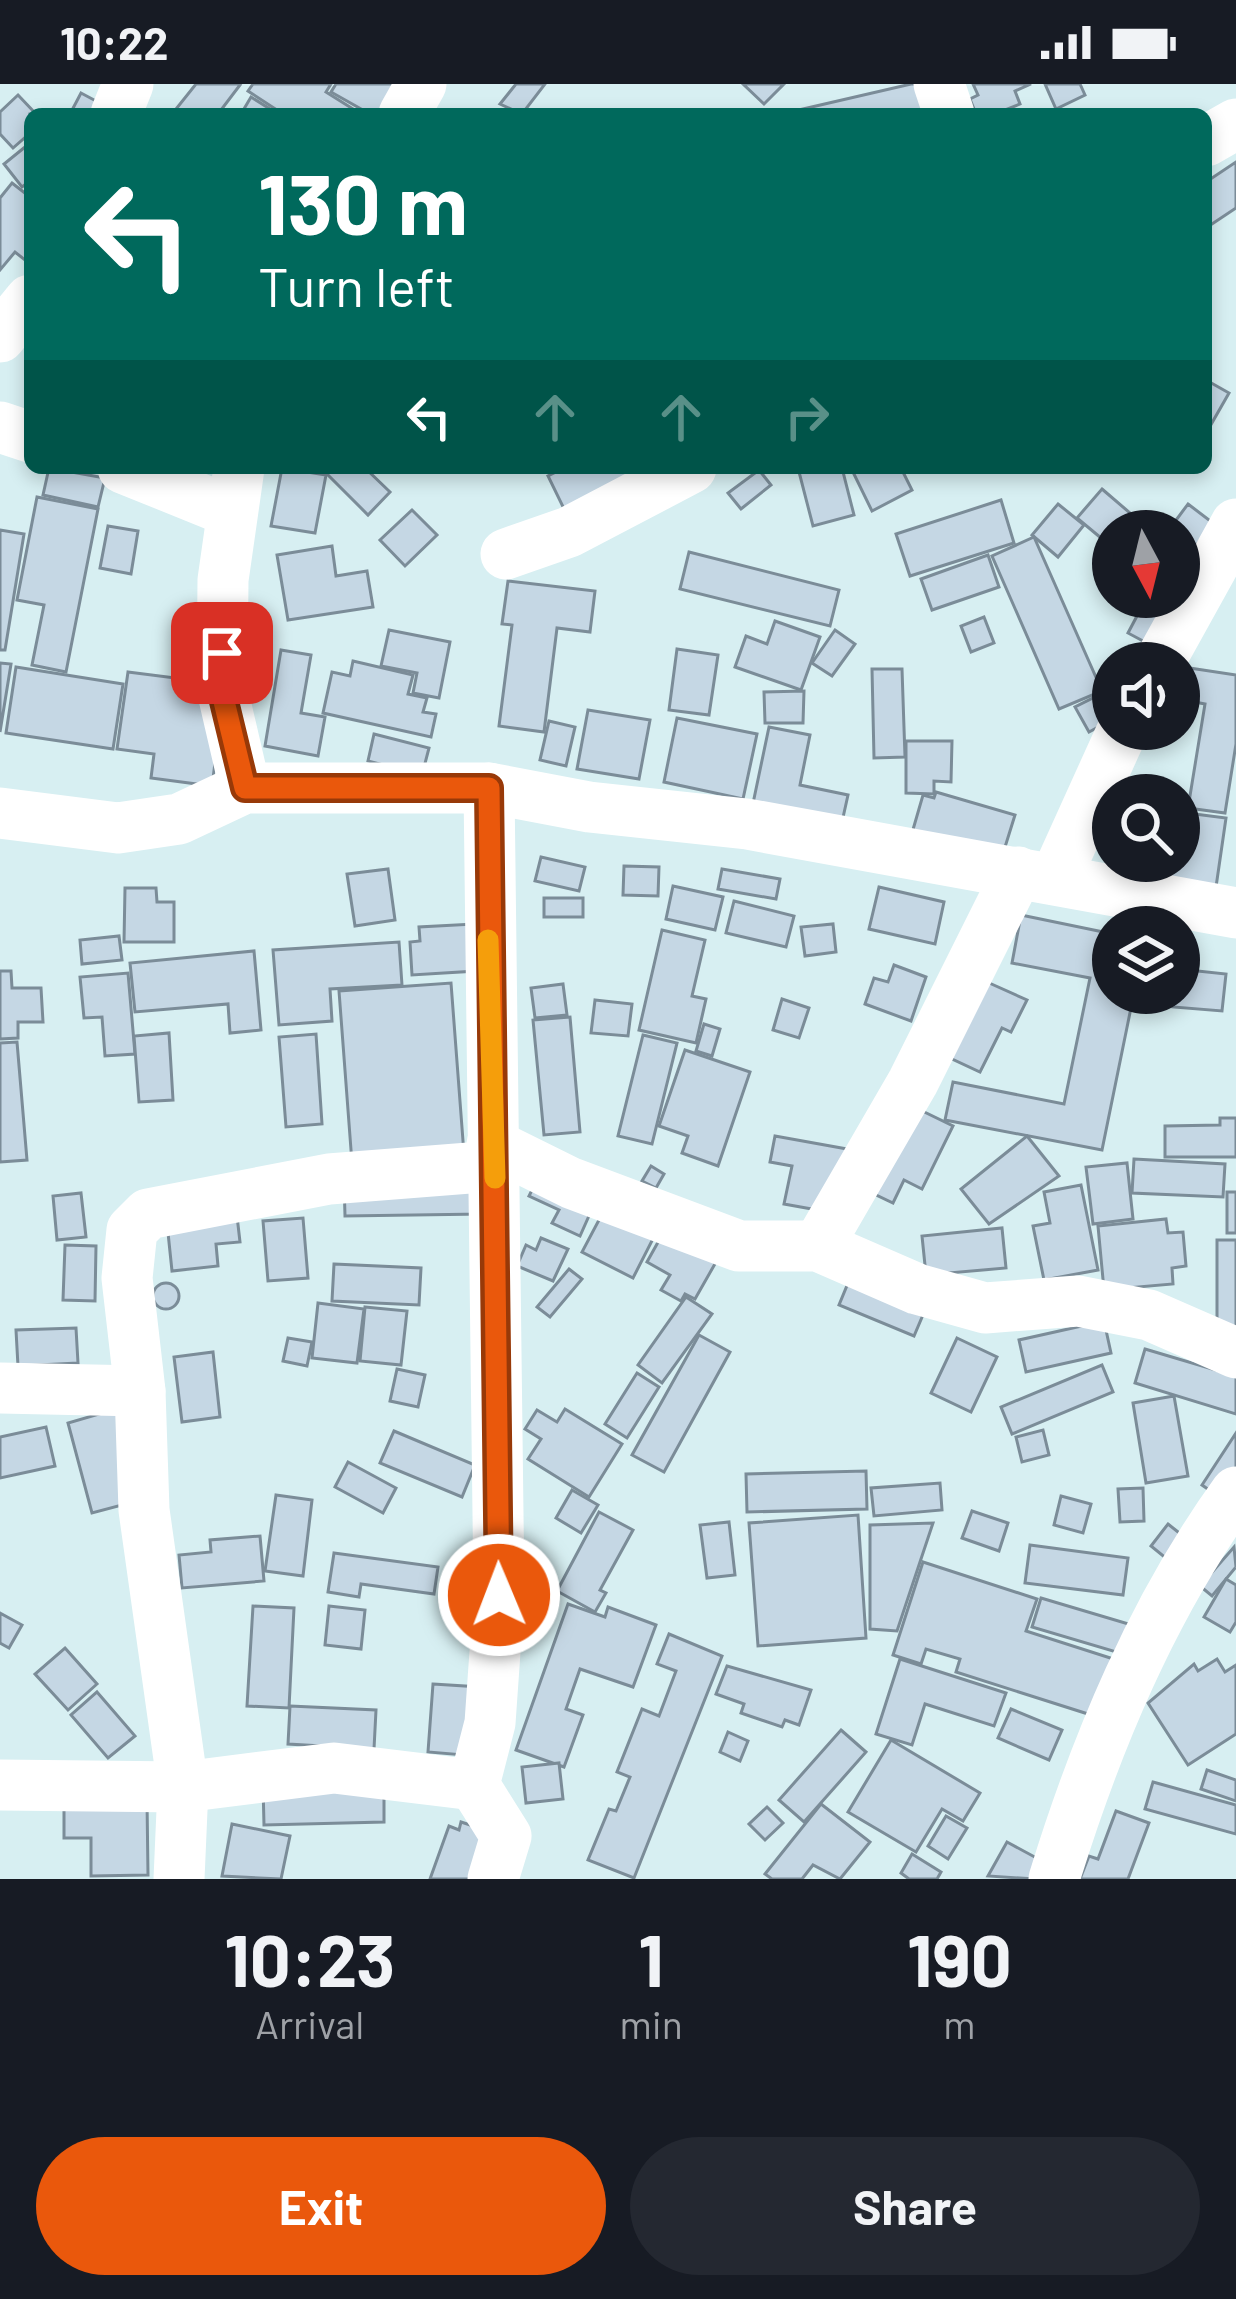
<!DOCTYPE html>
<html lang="en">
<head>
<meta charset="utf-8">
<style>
	:root { --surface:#171b24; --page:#242831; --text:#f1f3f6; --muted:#9ea1a6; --accent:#ea580c }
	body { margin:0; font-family:Barlow,sans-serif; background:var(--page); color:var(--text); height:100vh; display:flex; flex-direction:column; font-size:45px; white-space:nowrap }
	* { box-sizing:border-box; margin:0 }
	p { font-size:39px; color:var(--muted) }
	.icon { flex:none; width:66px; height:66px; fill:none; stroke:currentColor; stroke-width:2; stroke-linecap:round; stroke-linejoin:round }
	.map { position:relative; height:1795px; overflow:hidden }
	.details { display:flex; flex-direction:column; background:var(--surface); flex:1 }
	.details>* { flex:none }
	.hud { position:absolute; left:24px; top:24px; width:1188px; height:366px; border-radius:18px; box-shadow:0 6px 18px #0003; background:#00695c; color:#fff; overflow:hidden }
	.needle { width:78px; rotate:173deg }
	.controls { position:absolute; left:1092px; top:426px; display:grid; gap:24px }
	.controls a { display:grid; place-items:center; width:108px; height:108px; border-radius:50%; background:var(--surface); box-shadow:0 6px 18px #0003; font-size:60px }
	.pin { position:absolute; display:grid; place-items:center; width:102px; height:102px; color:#fff; margin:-51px; border-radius:24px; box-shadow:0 6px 18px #0006 }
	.me { position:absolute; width:132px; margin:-66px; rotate:359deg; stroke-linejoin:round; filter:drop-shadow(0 0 9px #0008) }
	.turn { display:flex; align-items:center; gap:42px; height:252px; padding:0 36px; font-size:54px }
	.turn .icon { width:156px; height:156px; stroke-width:2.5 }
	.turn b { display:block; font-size:84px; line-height:102px }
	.lanes { display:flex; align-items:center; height:114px; padding:0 36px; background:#0003; justify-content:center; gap:60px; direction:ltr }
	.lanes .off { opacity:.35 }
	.eta { display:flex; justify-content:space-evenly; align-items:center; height:204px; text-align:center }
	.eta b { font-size:72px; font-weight:700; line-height:84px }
	.button { display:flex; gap:24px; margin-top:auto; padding:24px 36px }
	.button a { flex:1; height:138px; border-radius:72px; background:var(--accent); color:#fff; font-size:48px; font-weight:700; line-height:138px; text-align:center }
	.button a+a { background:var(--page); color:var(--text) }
	.status { display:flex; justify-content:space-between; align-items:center; height:84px; padding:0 60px; background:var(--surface); direction:ltr }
	.status svg { height:33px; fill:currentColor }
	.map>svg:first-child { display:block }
	.building { fill:#c5d7e4; stroke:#7b8c98; stroke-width:3 }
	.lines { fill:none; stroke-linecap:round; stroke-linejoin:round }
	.minor { stroke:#fff; stroke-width:51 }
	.route-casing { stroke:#983908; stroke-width:30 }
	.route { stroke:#ea580c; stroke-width:21 }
	.slow { stroke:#f59e0b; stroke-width:21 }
</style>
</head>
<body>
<div class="status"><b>10:22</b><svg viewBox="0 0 49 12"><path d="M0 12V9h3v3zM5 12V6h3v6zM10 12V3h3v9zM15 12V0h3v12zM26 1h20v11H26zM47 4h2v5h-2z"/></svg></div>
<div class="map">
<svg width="1236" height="1795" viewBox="0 0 1236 1795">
	<rect width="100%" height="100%" fill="#d7eff2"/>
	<g class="building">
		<polygon points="196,0 238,0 240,1 218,30 182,30 176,25"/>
		<polygon points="253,0 331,0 326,8 361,30 283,30 248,7"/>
		<polygon points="336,0 408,0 391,30 370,30 331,8"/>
		<polygon points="516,0 545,0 522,30 500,20"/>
		<polygon points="743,0 784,0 764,20"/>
		<polygon points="911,0 924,0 931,30 790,28"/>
		<polygon points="973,0 1031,0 1015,7 1020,20 995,30 976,30 970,15 978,11"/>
		<polygon points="1045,0 1080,0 1085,11 1056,25"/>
		<polygon points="81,9 111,25 108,30 70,30"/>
		<polygon points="18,11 36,30 30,30 30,49 13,64 0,50 0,28"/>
		<polygon points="251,13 278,30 241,30"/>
		<polygon points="30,59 30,97 22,103 4,80"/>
		<polygon points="1236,78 1236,124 1206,144 1206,98"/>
		<polygon points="12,99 30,113 30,180 15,168 0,186 0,114"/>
		<polygon points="1206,296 1229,309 1209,344 1206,342"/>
		<polygon points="49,384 105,394 98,423 43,411"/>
		<polygon points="282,384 326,391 315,449 271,442"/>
		<polygon points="321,384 365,384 390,408 368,431"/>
		<polygon points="564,384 651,384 568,433 548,392"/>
		<polygon points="798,384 842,384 854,431 813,442"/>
		<polygon points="851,384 901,384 912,406 872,427"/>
		<polygon points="759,386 771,401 741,425 728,409"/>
		<polygon points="1102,405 1151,447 1113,447 1113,464 1077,434"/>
		<polygon points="37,413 98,425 66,588 32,581 44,521 17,516"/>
		<polygon points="1001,416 1014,459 910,492 896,450"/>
		<polygon points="1058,420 1084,441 1058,473 1032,451"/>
		<polygon points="1188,420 1213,439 1193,466 1179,455 1179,447 1168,447"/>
		<polygon points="412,426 437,451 405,482 380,456"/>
		<polygon points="108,442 138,447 131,490 100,484"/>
		<polygon points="0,446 24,450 5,566 0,566"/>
		<polygon points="1034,453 1102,607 1059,625 992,472"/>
		<polygon points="332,462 336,492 367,487 373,523 288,536 277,471"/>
		<polygon points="689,468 839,506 830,542 680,505"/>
		<polygon points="988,471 999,503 932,526 921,495"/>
		<polygon points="1179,477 1198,487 1158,565 1128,549 1147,513 1179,513"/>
		<polygon points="508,497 595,507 590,548 557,544 544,648 499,642 512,541 502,540"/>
		<polygon points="984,533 994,559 971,568 961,542"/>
		<polygon points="775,537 820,553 801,606 735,583 746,552 767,560"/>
		<polygon points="389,546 450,558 439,614 413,609 417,589 381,582"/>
		<polygon points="835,546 855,560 832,592 812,579"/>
		<polygon points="677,565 718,571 709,631 669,626"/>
		<polygon points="281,566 311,571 301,629 325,633 318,672 265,662"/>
		<polygon points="353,577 413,591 408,610 427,614 423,628 436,630 431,653 323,629 332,588 350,592"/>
		<polygon points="0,579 11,580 0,648"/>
		<polygon points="16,583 123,600 113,665 6,649"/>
		<polygon points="1183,583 1236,591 1236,660 1225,729 1188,724 1205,620 1179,615"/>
		<polygon points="872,585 902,585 905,673 874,674"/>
		<polygon points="128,588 215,599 219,648 212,702 151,694 154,670 117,665"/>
		<polygon points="804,607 803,639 765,639 764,608"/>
		<polygon points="1105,608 1113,635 1089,648 1075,623"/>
		<polygon points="588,626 650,636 639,695 577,685"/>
		<polygon points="677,634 757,650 743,715 664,698"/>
		<polygon points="549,637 575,643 566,682 540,676"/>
		<polygon points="769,643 810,651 800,701 848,711 840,747 751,729"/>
		<polygon points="374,650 429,664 422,691 368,677"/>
		<polygon points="906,657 952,657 951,698 934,697 934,710 906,709"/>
		<polygon points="936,708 1015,731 1001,776 912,749 923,711 934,714"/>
		<polygon points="1179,728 1226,734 1216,803 1113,789 1114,777 1179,777"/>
		<polygon points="541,773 585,783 579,807 535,797"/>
		<polygon points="624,782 659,783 658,812 623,811"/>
		<polygon points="388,785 395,836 355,842 347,790"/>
		<polygon points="722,785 780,795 776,815 718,805"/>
		<polygon points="673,802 723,813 715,846 666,835"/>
		<polygon points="879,803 944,818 935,860 869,845"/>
		<polygon points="125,804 156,804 157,818 174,818 174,858 124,858"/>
		<rect x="544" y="814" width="39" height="19"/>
		<polygon points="734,817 794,832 786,863 726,849"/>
		<polygon points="1021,831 1113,850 1113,909 1134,909 1102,1066 945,1036 953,998 1064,1020 1090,894 1012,879"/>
		<polygon points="474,840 476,887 412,891 410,858 420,857 419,843"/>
		<polygon points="833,840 836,868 805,872 801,843"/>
		<polygon points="662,846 705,856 692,912 706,915 696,959 639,946"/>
		<polygon points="119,852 122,876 82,880 80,856"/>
		<polygon points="399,858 402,901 330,905 332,937 279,941 273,866"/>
		<polygon points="254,867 261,946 230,949 228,920 135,928 130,879"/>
		<polygon points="894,881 926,893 911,937 865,920 874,894 888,898"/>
		<polygon points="1179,885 1226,890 1222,927 1173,923"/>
		<polygon points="0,887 11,887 12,904 41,904 43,938 18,938 18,954 0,955"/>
		<polygon points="128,889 135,970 105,972 102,933 84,934 80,893"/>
		<polygon points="987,898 1027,916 1011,948 1002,944 980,988 950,974"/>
		<polygon points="451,899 464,1070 352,1079 339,907"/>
		<polygon points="563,900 567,931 535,934 531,904"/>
		<polygon points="782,915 809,924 799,954 773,946"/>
		<polygon points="595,916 632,920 628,952 591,949"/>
		<polygon points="570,933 580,1048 544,1051 533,936"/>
		<polygon points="704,940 720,945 712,972 696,967"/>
		<polygon points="169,949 173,1016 139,1018 134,952"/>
		<polygon points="316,950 322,1040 286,1043 279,953"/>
		<polygon points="643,951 677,959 652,1060 618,1052"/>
		<polygon points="17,958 27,1076 0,1078 0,959"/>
		<polygon points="685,966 750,988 718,1082 682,1069 688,1052 659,1042"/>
		<polygon points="912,1022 953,1042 922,1105 904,1096 893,1119 870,1108"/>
		<polygon points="1220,1034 1236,1034 1236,1073 1165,1073 1165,1042 1220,1041"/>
		<polygon points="775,1052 847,1065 834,1129 784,1120 792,1082 770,1078"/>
		<polygon points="1027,1052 1059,1092 989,1140 961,1105"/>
		<polygon points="1134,1075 1225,1080 1223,1113 1132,1109"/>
		<polygon points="1127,1079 1133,1135 1093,1140 1086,1083"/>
		<polygon points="651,1082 664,1090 656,1104 642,1097"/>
		<polygon points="540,1090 596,1116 580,1152 552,1139 559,1126 529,1112"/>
		<polygon points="482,1095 482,1130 345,1132 344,1097"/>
		<polygon points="1081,1101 1098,1186 1044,1196 1033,1142 1050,1139 1044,1108"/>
		<rect x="1227" y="1108" width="9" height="41"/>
		<polygon points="81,1109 86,1153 57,1156 53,1112"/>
		<polygon points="609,1117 659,1143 633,1194 582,1168"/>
		<polygon points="237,1132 240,1158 216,1160 218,1182 172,1187 167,1139"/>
		<polygon points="303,1134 308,1194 268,1197 263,1137"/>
		<polygon points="1166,1135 1168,1149 1183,1148 1186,1182 1172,1184 1173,1200 1104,1206 1098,1142"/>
		<polygon points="667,1142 720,1171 695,1215 685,1210 681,1217 661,1206 670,1191 647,1178"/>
		<polygon points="1002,1144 1006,1184 926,1191 922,1152"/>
		<polygon points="541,1154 568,1165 553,1197 517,1182 526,1161 536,1166"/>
		<rect x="1217" y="1156" width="19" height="91"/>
		<polygon points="65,1161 96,1162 95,1217 63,1216"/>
		<polygon points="334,1180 421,1184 419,1221 332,1217"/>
		<polygon points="569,1185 582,1195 550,1233 537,1223"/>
		<polygon points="853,1187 928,1219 914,1252 839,1221"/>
		<circle cx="166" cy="1212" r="13"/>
		<polygon points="686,1213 712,1230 662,1299 638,1281"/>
		<polygon points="318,1219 364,1225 357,1279 312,1274"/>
		<polygon points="365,1223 407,1227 401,1281 360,1277"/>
		<polygon points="1104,1237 1111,1269 1026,1288 1019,1256"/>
		<polygon points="76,1244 78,1279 18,1282 16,1246"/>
		<polygon points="699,1251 730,1268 664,1388 632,1371"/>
		<polygon points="288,1254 312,1258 307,1282 283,1277"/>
		<polygon points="957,1254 997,1273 971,1328 931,1309"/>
		<polygon points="1145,1265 1236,1292 1236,1330 1135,1299"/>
		<polygon points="213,1268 220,1333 182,1338 174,1273"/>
		<polygon points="1102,1281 1113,1308 1012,1350 1001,1323"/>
		<polygon points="397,1285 425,1291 418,1323 390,1317"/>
		<polygon points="637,1289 659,1303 627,1354 605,1340"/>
		<polygon points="1174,1312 1188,1392 1146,1399 1133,1319"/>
		<polygon points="116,1325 141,1416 92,1429 68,1339"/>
		<polygon points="565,1325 622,1360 589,1413 528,1375 541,1355 525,1345 537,1326 557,1338"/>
		<polygon points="46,1343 55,1382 0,1394 0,1353"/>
		<polygon points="1043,1346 1049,1371 1022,1378 1016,1353"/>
		<polygon points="394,1347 475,1381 462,1413 380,1379"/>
		<polygon points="1236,1349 1236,1401 1225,1417 1202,1401"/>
		<polygon points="348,1378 396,1404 383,1429 335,1403"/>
		<polygon points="866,1387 867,1425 747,1428 746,1390"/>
		<polygon points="940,1399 942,1426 874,1432 871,1404"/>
		<polygon points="1143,1404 1144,1437 1120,1438 1118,1405"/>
		<polygon points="572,1406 598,1421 581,1449 556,1434"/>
		<polygon points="276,1411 312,1416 303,1492 265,1487"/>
		<polygon points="1061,1412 1091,1420 1083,1449 1054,1441"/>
		<polygon points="972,1427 1008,1439 999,1467 962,1454"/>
		<polygon points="599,1428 633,1446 600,1506 606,1509 595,1528 557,1507"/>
		<polygon points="858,1431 866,1554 758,1562 749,1439"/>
		<polygon points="729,1438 735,1491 707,1494 700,1441"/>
		<polygon points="933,1439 897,1547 870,1545 870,1441"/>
		<polygon points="1168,1440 1192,1459 1173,1480 1151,1462"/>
		<polygon points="260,1452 264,1497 182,1504 179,1471 211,1468 210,1456"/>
		<polygon points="1030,1461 1128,1474 1123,1511 1025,1499"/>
		<polygon points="1234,1463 1236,1483 1212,1512 1200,1502"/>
		<polygon points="334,1469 438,1483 434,1510 361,1500 359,1513 328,1508"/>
		<polygon points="923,1478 1037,1515 1026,1547 1126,1579 1107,1636 956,1588 960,1575 926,1565 921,1580 893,1571"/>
		<polygon points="530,1479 552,1486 547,1502 525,1495"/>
		<polygon points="1226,1495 1236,1501 1236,1538 1230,1548 1204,1533"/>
		<polygon points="1041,1514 1142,1544 1133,1573 1032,1543"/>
		<polygon points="568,1520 605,1533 608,1523 656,1541 633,1603 580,1585 566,1625 583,1631 564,1683 516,1666"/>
		<polygon points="253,1522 294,1524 289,1624 247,1622"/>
		<polygon points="329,1522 365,1526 361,1565 325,1561"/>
		<polygon points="0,1529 22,1541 9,1564 0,1559"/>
		<polygon points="669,1550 722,1572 634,1794 588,1776 609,1725 616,1727 630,1693 617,1688 642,1625 659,1632 676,1587 657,1580"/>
		<polygon points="65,1564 97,1600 68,1626 35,1590"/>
		<polygon points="900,1575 1006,1609 994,1642 925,1620 912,1661 876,1650"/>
		<polygon points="1217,1575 1225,1588 1236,1581 1236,1650 1188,1681 1148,1619 1194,1580 1198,1587"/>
		<polygon points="727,1582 811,1606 799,1641 785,1636 782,1643 741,1629 744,1620 716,1610"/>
		<polygon points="433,1600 480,1603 475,1672 428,1668"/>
		<polygon points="97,1608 135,1652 108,1674 71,1631"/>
		<polygon points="290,1622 376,1626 374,1665 288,1660"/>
		<polygon points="1011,1625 1062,1646 1049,1676 998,1654"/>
		<polygon points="841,1646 866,1668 804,1738 779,1716"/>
		<polygon points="728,1648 748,1657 740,1677 720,1668"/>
		<polygon points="891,1656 980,1709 963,1737 942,1725 916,1768 848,1728"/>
		<polygon points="559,1679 563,1715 526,1719 522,1683"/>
		<polygon points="1207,1686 1236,1696 1236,1717 1201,1705"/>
		<polygon points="384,1698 384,1738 264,1741 263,1701"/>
		<polygon points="1153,1698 1236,1721 1236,1750 1145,1725"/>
		<polygon points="147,1716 148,1791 91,1792 91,1754 64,1754 64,1718"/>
		<polygon points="821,1720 870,1758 840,1795 813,1781 802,1795 772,1795 765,1790"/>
		<polygon points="767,1723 783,1739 765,1756 749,1740"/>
		<polygon points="1116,1727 1149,1739 1128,1795 1080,1795 1089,1772 1098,1775"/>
		<polygon points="946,1732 967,1744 948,1775 928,1762"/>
		<polygon points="461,1738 495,1749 479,1795 430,1795 449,1742 459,1746"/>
		<polygon points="232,1740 290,1752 281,1795 222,1792"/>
		<polygon points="1007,1758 1044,1778 1035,1795 988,1792"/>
		<polygon points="912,1770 941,1788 937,1795 909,1795 901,1789"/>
	</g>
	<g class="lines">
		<g class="minor">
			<polyline points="939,0 949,30"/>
			<polyline points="116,30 128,0"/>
			<polyline points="404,30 421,0"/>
			<polyline points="1206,57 1236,40"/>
			<polyline points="0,253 30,216"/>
			<polyline points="0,343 30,353"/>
			<polyline points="123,384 232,428"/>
			<polyline points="239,384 223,496 222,605 245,704"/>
			<polyline points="506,470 569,448 691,384"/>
			<polyline points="1159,579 1236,440"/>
			<polyline points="489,704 499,1511 490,1639 474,1701 506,1752 493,1795"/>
			<polyline points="0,729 118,744 179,735 245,704 489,704 589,723 747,740 1236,829"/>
			<polyline points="1056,793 1123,645"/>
			<polyline points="492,1060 571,1099 739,1162 818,1162 917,1205 985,1224 1078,1217 1149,1231 1236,1269"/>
			<polyline points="818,1162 913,998 1018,788"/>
			<polyline points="0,1304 140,1307"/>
			<polyline points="0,1701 183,1703 334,1684 474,1701"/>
			<polyline points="179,1795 183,1703 144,1426 140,1307 127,1194 132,1146 148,1130 329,1095 495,1082"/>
			<path d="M1054 1795C1096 1659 1152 1524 1236 1408"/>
		</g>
	</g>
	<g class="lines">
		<g class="route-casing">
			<polyline id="route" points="222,569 221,605 245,704 489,704 499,1511"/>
		</g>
		<use href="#route" class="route"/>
		<polyline class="slow" points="488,856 495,1094"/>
	</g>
</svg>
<div class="controls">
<a><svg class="needle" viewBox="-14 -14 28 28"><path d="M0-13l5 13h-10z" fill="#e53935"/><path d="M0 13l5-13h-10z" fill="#9ea1a6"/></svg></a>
<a><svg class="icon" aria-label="sound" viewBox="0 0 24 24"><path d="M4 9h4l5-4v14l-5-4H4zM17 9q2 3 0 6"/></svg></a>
<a><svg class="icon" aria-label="search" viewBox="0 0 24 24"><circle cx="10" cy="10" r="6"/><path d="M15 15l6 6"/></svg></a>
<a><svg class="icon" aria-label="layers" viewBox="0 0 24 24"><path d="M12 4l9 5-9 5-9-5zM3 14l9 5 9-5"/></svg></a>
</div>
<div class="pin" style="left:222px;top:569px;background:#d93025"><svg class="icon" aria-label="arrive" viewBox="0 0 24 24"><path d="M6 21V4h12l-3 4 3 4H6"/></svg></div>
<svg class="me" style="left:499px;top:1511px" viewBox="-20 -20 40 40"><circle r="17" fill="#ea580c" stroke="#fff" stroke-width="3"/><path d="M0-11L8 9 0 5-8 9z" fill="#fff"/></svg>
<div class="hud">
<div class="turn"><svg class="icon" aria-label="left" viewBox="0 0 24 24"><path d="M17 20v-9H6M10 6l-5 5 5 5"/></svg><div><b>130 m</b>Turn left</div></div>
<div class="lanes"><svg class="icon" aria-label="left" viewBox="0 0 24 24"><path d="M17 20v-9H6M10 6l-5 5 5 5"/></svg><svg class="icon off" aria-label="ahead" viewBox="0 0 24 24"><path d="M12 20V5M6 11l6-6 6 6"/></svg><svg class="icon off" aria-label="ahead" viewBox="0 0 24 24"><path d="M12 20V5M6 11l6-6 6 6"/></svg><svg class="icon off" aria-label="right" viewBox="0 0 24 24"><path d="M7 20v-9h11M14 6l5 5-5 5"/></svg></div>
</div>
</div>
<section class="details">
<div class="eta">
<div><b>10:23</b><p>Arrival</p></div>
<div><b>1</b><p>min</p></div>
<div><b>190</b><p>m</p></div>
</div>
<div class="button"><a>Exit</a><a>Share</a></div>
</section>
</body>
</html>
